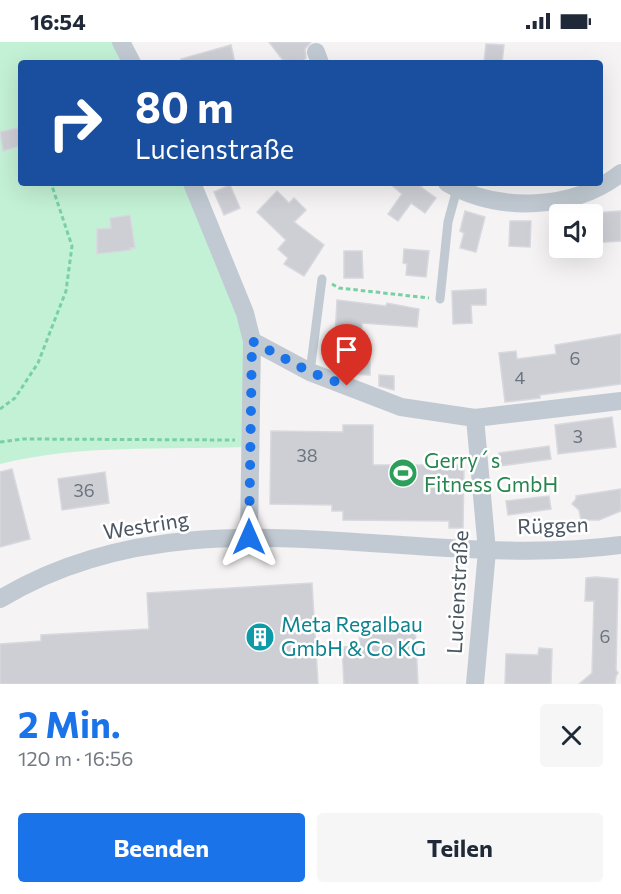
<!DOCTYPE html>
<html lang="de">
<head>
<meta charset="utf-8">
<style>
	:root { --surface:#fff; --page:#f6f6f7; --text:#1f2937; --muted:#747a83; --accent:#1a73e8 }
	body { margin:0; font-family:Commissioner,sans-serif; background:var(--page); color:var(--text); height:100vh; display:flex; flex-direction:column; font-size:22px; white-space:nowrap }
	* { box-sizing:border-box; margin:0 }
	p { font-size:20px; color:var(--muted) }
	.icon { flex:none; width:33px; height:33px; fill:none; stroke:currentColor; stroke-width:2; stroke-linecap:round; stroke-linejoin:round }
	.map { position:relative; height:642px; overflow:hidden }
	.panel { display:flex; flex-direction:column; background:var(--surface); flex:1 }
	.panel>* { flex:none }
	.guide { position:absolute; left:18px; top:18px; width:585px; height:126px; border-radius:6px; box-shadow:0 6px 24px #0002; background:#1a4fa0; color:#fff; overflow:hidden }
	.buttons { position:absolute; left:549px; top:162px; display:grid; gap:12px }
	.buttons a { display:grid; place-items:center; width:54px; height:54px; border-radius:6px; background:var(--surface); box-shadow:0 6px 24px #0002; font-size:30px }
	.pin { position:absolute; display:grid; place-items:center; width:51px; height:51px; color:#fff; margin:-62px -26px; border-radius:50% 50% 50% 0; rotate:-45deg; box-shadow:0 0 6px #0007 }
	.pin .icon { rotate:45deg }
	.me { position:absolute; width:66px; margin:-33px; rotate:0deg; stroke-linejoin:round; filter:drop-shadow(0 0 4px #0008) }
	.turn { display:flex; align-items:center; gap:21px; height:126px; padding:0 18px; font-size:27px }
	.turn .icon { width:78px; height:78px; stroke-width:2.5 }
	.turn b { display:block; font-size:42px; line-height:51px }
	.round { display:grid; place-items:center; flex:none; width:63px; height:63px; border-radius:6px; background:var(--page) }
	.summary { display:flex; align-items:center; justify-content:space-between; height:102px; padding:0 18px }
	h1 { font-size:36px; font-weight:700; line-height:45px; color:var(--accent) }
	.button { display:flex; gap:12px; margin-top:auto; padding:12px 18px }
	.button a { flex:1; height:69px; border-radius:6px; background:var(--accent); color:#fff; font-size:24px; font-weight:700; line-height:69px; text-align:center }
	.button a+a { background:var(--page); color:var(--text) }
	.status { display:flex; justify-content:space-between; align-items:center; height:42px; padding:0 30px; background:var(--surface); direction:ltr }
	.status svg { height:16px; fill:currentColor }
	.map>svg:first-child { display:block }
	.green { fill:#c3f1d5 }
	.building { fill:#cdcfd5; stroke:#d7d9de; stroke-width:1.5 }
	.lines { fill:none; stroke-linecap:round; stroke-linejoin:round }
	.path { stroke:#7ad0a6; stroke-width:3; stroke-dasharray:4.5 3; stroke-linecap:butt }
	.lane { stroke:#c1cad2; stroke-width:9 }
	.street { stroke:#c1cad2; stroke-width:18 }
	.route { stroke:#1a73e8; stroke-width:10; stroke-dasharray:0 18 }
	.labels { text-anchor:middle; stroke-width:5; stroke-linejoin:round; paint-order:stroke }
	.number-label { font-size:18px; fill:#6b747e }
	.leisure-label { font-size:21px; fill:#27864d; stroke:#fff; text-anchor:start }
	.street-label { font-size:21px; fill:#4a5661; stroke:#fff }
	.culture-label { font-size:21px; fill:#0d838f; stroke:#fff; text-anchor:start }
</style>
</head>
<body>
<div class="status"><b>16:54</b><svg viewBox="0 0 49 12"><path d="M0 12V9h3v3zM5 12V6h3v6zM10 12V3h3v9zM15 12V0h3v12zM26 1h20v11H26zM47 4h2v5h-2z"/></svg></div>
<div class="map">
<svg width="621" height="642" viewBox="0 0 621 642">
	<rect width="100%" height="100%" fill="#f5f3f3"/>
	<path class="green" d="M0 0H115L124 21H21V141H185L242 274 246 318 245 405C164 408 80 402 0 422Z"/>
	<g class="building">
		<polygon points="269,0 311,0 305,7 306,16 300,21 285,21"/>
		<polygon points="486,2 504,3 502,21 484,21"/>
		<polygon points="231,3 235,21 181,21 181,17"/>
		<polygon points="21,85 21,104 3,109 0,90"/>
		<polygon points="389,141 420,141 423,143 421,145 436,156 425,171 411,161 398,179 388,172 402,152"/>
		<polygon points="230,143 240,166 224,173 214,150"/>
		<polygon points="277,149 289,161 294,156 306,168 294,180 324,203 304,234 284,222 288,216 278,207 286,198 257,170"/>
		<polygon points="465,169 485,175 476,210 460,206 464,191 460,189"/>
		<polygon points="621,169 621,199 592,201 592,171"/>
		<polygon points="130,173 135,206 130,206 131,208 97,212 97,187 111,186 110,176"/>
		<polygon points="510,179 531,179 530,205 509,204"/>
		<polygon points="404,207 429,209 426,235 406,233 407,222 403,221"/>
		<polygon points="344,209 362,209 363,236 344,236"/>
		<polygon points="486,247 486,263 471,263 472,281 453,282 452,249"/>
		<polygon points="337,258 386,264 387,261 419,267 417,285 362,281 361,315 370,315 370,333 348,332 347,317 334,316"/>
		<polygon points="621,292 621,342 540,353 540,356 505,360 499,311 516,309 517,317 556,312 555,303"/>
		<polygon points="379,333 394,334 394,348 379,344"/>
		<polygon points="612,375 616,405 558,412 555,383"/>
		<polygon points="343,383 373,383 373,423 464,423 463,486 449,486 449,479 343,478 343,469 332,469 332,463 270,462 271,389 343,390"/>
		<polygon points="549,404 551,417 500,424 499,411"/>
		<polygon points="12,427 30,497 0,505 0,430"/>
		<polygon points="105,430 109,461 62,468 58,437"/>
		<polygon points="621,447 621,469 599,478 581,478 579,468 572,462 576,457 576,454"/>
		<polygon points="549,454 551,467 508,473 506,459"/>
		<polygon points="596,535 618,537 616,628 618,631 616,634 615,642 579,642 592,631 594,559 585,559 586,536"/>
		<polygon points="312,541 318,642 0,642 0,602 41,599 41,593 149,587 147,551"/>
		<polygon points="415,583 418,642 344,642 342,605 360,604 359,586"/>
		<polygon points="539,606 552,607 551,642 505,642 506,612 538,613"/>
	</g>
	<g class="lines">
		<g class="path">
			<polyline points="332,242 339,246 429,256"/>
			<polyline points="0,367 15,356 38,321 66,249 72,204 51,141"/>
			<polyline points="0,400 23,397 235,398"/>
		</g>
		<g class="lane">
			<polyline points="440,257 448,180 457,147"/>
			<polyline points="310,330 322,237"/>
		</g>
		<g class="street">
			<polyline points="121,0 132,21"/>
			<polyline points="316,10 320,21"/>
			<polyline points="192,141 245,271 252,299"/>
			<path d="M447 141C499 171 574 168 621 131"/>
			<polyline points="249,495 252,299 310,330 401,365 475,376 621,359"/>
			<path d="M0 557C192 441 414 531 621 503"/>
			<polyline points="475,642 487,509 475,376"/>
		</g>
	</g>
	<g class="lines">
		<polyline class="route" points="249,495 252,299 310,330 347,344"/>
	</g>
	<defs>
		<g id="stadium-disc" transform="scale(1.5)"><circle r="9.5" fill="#2e9e5b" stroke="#fff"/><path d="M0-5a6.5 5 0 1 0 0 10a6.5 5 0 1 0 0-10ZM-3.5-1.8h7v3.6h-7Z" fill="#fff"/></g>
		<g id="building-disc" transform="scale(1.5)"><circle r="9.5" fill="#0f9aa8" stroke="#fff"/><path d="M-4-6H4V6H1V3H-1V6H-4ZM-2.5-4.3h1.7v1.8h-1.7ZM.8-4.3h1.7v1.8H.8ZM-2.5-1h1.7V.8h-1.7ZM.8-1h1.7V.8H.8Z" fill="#fff"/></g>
	</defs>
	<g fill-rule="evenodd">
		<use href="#stadium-disc" x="403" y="431"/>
		<use href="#building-disc" x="260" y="595"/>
	</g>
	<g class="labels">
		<g class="number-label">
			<text x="575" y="323">6</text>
			<text x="520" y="342">4</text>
			<text x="578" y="401">3</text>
			<text x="307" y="420">38</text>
			<text x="84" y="455">36</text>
			<text x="605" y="601">6</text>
		</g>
		<g class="leisure-label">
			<text x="424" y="426">Gerry´s<tspan x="424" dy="24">Fitness GmbH</tspan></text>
		</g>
		<g class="street-label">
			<text transform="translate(146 484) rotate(-9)" y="7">Westring</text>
			<text transform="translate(553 484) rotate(-2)" y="7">Rüggen</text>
			<text transform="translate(458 550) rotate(-87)" y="7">Lucienstraße</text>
		</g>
		<g class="culture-label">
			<text x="281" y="590">Meta Regalbau<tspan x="281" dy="24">GmbH &amp; Co KG</tspan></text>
		</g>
	</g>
</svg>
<div class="buttons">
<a><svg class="icon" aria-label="sound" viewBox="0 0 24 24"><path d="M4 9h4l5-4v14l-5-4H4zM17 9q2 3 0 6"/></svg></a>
</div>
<div class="pin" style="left:347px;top:344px;background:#d93025"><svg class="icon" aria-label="arrive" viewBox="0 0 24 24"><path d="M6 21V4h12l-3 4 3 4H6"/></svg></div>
<svg class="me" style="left:249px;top:495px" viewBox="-20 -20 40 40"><path d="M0-17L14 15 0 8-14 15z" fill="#1a73e8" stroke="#fff" stroke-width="4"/></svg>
<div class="guide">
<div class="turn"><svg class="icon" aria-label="right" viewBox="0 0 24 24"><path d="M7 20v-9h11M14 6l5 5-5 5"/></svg><div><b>80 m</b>Lucienstraße</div></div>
</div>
</div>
<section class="panel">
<div class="summary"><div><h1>2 Min.</h1><p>120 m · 16:56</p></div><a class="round"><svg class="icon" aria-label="close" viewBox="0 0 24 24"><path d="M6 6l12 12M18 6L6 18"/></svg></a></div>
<div class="button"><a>Beenden</a><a>Teilen</a></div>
</section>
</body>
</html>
